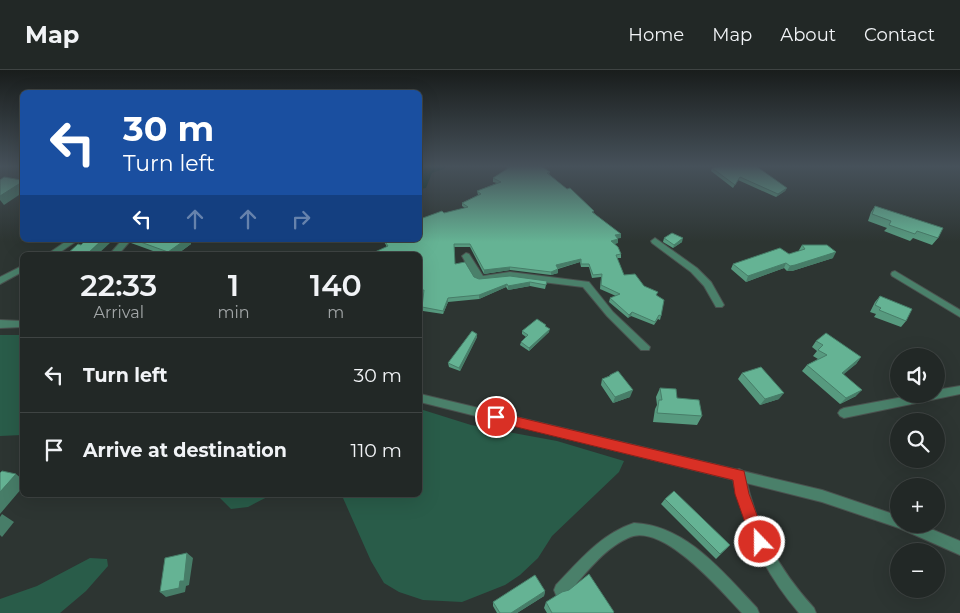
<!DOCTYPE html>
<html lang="en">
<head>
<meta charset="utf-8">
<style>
	:root { --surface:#222826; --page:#2e3432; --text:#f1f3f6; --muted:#a2a6a7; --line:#3f4443 }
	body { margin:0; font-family:Montserrat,sans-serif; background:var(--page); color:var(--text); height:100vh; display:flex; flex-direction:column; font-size:19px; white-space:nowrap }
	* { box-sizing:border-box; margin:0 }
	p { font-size:16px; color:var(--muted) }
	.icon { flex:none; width:28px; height:28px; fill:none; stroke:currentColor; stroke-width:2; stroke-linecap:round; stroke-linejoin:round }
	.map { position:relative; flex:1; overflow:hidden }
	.panel { position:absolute; left:20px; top:182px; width:402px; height:245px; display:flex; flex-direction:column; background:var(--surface); border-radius:8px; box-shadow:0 5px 20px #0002,0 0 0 1px var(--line) }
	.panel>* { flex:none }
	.guide { position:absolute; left:20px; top:20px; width:402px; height:152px; border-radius:8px; box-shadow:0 5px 20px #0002,0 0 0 1px var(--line); background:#1a4fa0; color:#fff; overflow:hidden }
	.controls { position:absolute; left:890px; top:278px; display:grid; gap:10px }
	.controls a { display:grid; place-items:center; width:55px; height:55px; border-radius:50%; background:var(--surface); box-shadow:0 5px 20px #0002,0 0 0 1px var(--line); font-size:25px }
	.pin { position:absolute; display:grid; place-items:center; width:42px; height:42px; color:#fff; margin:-21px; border:2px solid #fff; border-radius:50%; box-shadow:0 1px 5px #0007 }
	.me { position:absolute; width:55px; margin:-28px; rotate:338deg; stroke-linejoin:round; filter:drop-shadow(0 0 4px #0008) }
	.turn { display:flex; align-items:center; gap:18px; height:105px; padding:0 20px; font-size:22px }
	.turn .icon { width:65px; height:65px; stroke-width:2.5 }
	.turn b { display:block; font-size:35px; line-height:42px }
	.lanes { display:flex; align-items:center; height:48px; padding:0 20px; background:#0003; justify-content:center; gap:25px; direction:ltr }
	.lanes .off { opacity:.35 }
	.eta { display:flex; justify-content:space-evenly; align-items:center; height:85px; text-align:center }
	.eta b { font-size:30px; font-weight:600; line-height:35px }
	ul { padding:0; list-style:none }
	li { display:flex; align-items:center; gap:15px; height:75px; padding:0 20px; border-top:1px solid var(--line) }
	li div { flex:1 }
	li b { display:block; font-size:19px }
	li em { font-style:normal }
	header { display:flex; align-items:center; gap:30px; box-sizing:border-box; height:70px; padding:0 25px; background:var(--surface); border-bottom:1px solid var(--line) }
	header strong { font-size:24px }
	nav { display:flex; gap:28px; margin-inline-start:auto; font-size:18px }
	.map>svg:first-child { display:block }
	.green { fill:#295c49 }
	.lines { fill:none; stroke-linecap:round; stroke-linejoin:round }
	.river { fill:#002b1d; fill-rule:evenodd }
	.minor-casing { stroke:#4a524f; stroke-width:2 }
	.tertiary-casing { stroke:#4a524f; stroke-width:2 }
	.minor { fill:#4a806a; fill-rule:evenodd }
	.tertiary { fill:#4a806a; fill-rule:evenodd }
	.wall { fill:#579a7f }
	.shaded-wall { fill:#477d68 }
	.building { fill:#65b394; stroke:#477d68 }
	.route { fill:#d93025; stroke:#8d1f18 }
</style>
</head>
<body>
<header>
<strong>Map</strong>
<nav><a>Home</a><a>Map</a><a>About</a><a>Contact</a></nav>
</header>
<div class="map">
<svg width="960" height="543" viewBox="0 0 960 543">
	<rect width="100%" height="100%" fill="#2d3532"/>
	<g class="green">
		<polygon points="0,265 22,265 22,365 0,366"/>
		<polygon points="420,339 471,355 557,371 624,391 619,402 552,466 538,488 520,505 505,515 462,532 423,530 399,522 384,513 371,491 343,428 338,425 420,425"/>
		<polygon points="217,425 271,425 248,437 231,439"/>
		<polygon points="90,488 107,489 108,496 86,521 60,543 0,543 0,529 37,516"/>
	</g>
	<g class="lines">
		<polygon class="river" points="420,96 446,96 444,99 432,103 426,118 420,119"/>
		<g class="minor-casing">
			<g id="minor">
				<polygon points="655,168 697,198 711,212 724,235 722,237 716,237 704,216 691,202 652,173 651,171"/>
				<polygon points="68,170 78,170 56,185 46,185"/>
				<polygon points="122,170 131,170 118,185 109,185"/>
				<polygon points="466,183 469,184 483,206 510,202 589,212 613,242 650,277 649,280 641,280 607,246 583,217 510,208 479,211 475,209 462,186"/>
				<polygon points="22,196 22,202 0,214 0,207"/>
				<polygon points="895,201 960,240 960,247 892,206 891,204 892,202"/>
				<polygon points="960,316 960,324 844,348 840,346 838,343 840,340 844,338 919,324 936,324 936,320"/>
				<path d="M739 399 743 401 745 405C757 459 777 497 814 538L816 543H799C770 509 749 471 738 427 735 420 731 408 735 401Z"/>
				<path d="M634 453C686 455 724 503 757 538L759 543H742C721 521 662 451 628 468 603 479 585 505 566 525L561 527 556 525 554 520 556 515C580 490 601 464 634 453Z"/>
			</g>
		</g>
		<g class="tertiary-casing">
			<g id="tertiary">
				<polygon points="0,250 22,251 22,257 0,258"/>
				<polygon points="420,324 822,420 899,446 899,454 919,454 960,471 960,485 899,458 822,432 420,332"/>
			</g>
		</g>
		<use href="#minor" class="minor"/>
		<use href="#tertiary" class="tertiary"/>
	</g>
	<g class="wall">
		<polygon points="506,96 550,102 549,104 594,143 621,168 618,168 618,173 614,174 621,184 621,188 617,188 624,205 644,216 657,225 661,246 660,250 658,249 654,255 631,246 628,248 609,232 610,228 616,226 600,219 601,207 592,208 589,197 581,197 580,192 558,199 558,203 551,205 510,200 484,204 470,177 454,177 455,194 474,207 479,209 547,211 545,219 530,216 508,220 506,217 479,229 448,232 443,244 423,241 423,224 420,224 420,185 375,184 375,182 387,177 383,170 420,170 444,143 465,138 462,136 462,133 478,125 477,121 497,113 493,112 493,108 507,99"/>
		<polygon points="712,98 787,118 785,121 776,127 738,110 733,118 711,101"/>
		<polygon points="875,136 938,168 932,175 913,168 910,171 884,161 887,158 868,151 871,142"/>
		<polygon points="664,168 682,172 673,178 663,172"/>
		<polygon points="86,170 120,170 117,173 111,172 81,175"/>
		<polygon points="129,170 189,170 191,174 176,185 164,185 131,173"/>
		<polygon points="802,175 833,188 792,201 787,201 784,198 746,212 731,199 733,194 789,184 800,181 799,180"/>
		<polygon points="880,226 906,251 901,257 874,247 876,244 870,242 875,232"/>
		<polygon points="546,257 549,262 529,281 520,275 521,272 526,267 522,264 522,261"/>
		<polygon points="477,264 477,267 460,301 449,297 448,293"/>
		<polygon points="816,271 861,287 856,294 843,304 856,326 840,334 802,301 807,295 818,289 813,286 817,281 812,277"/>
		<polygon points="742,303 779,329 760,335 738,309"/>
		<polygon points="610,305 630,327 613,333 601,315 602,309 609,306"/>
		<polygon points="660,318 677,328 702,346 697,355 653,352 655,339 657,335 656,327"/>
		<polygon points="80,425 94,425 92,428"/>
		<polygon points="665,429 730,475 716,489 661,434"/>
		<polygon points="545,521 544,526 517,543 497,543 493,536 493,532"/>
		<polygon points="546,532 614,542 614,543 547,543 544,538"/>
	</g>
	<g class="shaded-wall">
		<polygon points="21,110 22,113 22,123 4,135 0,130 0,126"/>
		<polygon points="787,118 785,121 776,127 778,124"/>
		<polygon points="621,164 621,168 614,169 615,165"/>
		<polygon points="683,168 682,172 673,178 674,175"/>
		<polygon points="618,169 618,173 610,174 611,171"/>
		<polygon points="102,170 109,170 111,172 97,185 86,185"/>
		<polygon points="185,170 189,170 191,174 176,185 170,185 168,182"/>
		<polygon points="836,182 833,188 792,201 787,201 790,196"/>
		<polygon points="581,189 580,192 556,199 556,195"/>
		<polygon points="786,193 784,198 746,212 748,206"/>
		<polygon points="510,197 510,200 484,204 484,200"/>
		<polygon points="558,199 558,203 551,205 551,202"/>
		<polygon points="530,212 530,216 508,220 508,216"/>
		<polygon points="507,214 506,217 479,229 479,225"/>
		<polygon points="448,228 448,232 443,244 443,241"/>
		<polygon points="632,242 631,246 628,248 629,245"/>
		<polygon points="550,259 549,262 529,281 529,278"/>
		<polygon points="477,264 477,267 460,301 459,298"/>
		<polygon points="861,287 856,294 837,310 842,303"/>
		<polygon points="633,320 630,327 613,333 615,327"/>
		<polygon points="862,320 856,326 840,334 846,328"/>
		<polygon points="784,323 779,329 760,335 765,329"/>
		<polygon points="16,404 22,409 22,418 0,444 0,422"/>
		<polygon points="2,444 14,452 2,467 0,465 0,447"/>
		<polygon points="187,483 193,488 189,515 186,516 185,522 166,527 160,522 180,511"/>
		<polygon points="545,521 544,526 517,543 511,543"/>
	</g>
	<g class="building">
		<polygon points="506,96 541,96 550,102 547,103 567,119 570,118 594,141 592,142 621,164 615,165 618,169 611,171 618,177 621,184 616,185 624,205 635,204 644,216 658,222 656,225 664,230 661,246 659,245 655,252 632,242 629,245 610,228 620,224 601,215 602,204 593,205 589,194 581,194 581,189 556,195 558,199 551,202 510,197 484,200 470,174 454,174 455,194 465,192 474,207 479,209 510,206 547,211 546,215 530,212 508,216 507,214 479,225 448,228 443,241 422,237 424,220 420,220 420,185 371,185 376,184 375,182 388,176 384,170 420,170 420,149 442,141 444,143 468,137 462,133 481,124 477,121 501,112 493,108 510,97"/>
		<polygon points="723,96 756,96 787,118 778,124 740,107 735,115 712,98"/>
		<polygon points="4,107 21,110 19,111 22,112 0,126 0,110"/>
		<polygon points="875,136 943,158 938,168 917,161 915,164 889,155 891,151 872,144"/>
		<polygon points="672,163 683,168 674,175 664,168"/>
		<polygon points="86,170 102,170 86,185 66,185 78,174 81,175"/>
		<polygon points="135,170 185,170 168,182"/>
		<polygon points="802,175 827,175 836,182 795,195 790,196 786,193 748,206 733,194 780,178 789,184 805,179"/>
		<polygon points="880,226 912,239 906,251 879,240 881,238 875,235"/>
		<polygon points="537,249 546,255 545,256 550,259 529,278 521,272 528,265 522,261"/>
		<polygon points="472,261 477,264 459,298 448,293"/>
		<polygon points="826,263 861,287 842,303 862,320 846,328 807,295 827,285 818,280 823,275 816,271"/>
		<polygon points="761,297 784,323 765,329 742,303"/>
		<polygon points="618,301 633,320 615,327 602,309 610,306 610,305"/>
		<polygon points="660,318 676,319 677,328 699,330 702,346 657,343 659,330 662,330"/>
		<polygon points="2,401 16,404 0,422 0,403"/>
		<polygon points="674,421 730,475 720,484 665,429"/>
		<polygon points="187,483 184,511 180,511 179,518 160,522 165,488"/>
		<polygon points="589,504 614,542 613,543 552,543 546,532 562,522 569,520"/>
		<polygon points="535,505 545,521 511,543 500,543 493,532"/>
	</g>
	<linearGradient id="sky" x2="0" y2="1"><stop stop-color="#191d1c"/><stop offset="0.56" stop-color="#46515a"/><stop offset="1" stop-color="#46515a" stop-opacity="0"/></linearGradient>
	<rect width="960" height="172" fill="url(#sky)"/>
	<polygon class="route" points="496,342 744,401 749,424 767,472 765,478 760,480 754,478 735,424 733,410 496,352 492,351 490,347 492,343"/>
</svg>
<div class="controls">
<a><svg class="icon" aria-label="sound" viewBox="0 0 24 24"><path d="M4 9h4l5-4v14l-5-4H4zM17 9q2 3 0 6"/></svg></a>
<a><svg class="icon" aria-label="search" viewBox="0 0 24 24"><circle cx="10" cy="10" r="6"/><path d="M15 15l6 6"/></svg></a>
<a>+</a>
<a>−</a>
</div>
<div class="pin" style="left:496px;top:347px;background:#d93025"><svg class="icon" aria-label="arrive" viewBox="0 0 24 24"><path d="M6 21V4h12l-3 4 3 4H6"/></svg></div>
<svg class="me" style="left:760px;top:472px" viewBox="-20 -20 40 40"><circle r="17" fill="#d93025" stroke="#fff" stroke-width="3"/><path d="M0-11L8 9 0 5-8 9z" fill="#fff"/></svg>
<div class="guide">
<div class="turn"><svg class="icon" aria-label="left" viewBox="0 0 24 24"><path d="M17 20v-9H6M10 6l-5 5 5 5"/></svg><div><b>30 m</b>Turn left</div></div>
<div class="lanes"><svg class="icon" aria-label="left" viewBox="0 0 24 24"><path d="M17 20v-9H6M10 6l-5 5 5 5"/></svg><svg class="icon off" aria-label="ahead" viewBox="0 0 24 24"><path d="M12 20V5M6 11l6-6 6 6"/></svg><svg class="icon off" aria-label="ahead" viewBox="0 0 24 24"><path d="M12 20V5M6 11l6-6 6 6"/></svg><svg class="icon off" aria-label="right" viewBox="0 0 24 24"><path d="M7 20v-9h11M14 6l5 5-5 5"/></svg></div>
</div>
<section class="panel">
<div class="eta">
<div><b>22:33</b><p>Arrival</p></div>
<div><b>1</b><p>min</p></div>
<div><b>140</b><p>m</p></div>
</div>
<ul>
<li><svg class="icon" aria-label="left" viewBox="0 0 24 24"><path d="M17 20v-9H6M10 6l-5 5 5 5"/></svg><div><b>Turn left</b></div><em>30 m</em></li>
<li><svg class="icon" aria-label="arrive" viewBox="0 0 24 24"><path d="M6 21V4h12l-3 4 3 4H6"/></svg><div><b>Arrive at destination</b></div><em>110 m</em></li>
</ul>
</section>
</div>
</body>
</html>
